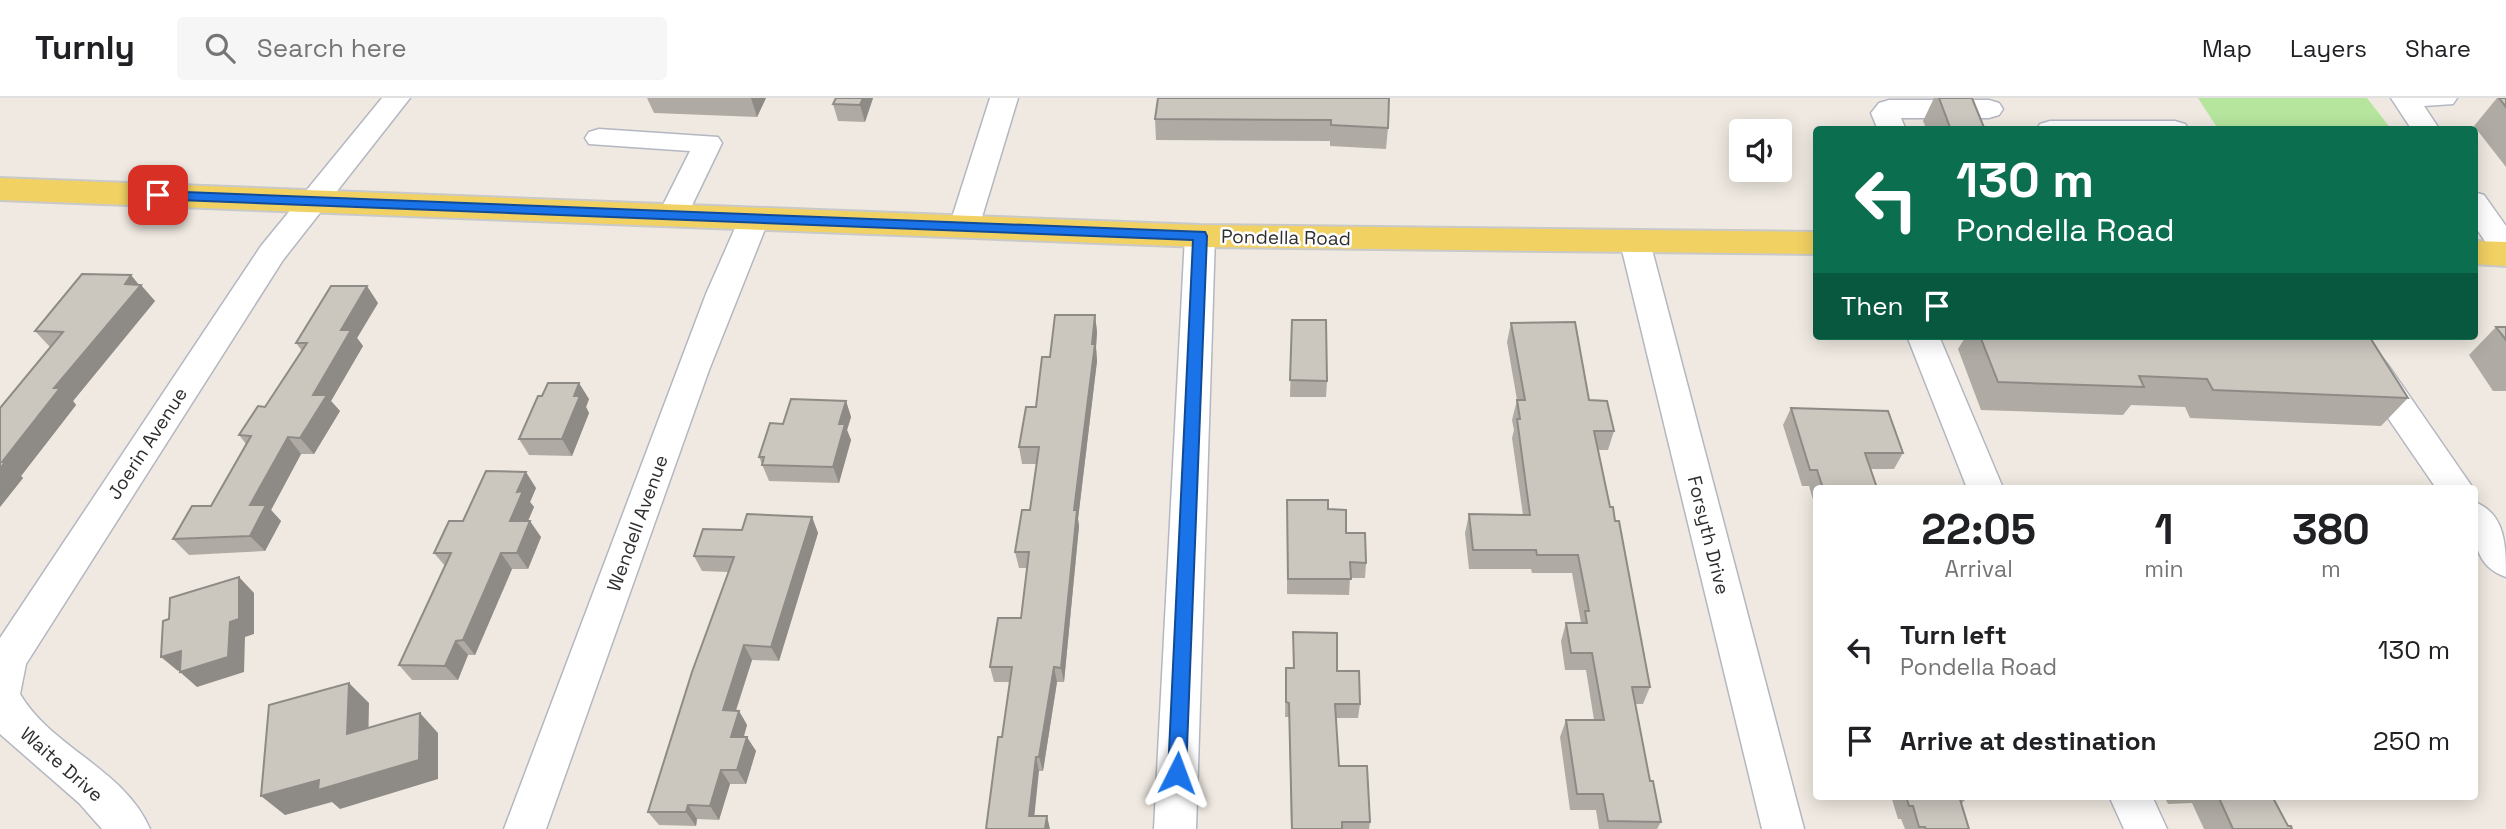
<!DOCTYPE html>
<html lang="en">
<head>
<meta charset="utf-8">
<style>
	:root { --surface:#fff; --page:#f6f6f6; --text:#202124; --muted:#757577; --line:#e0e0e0 }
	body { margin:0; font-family:"Space Grotesk",sans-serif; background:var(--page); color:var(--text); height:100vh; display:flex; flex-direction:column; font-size:26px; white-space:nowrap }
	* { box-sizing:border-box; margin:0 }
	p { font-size:23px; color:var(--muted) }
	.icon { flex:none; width:38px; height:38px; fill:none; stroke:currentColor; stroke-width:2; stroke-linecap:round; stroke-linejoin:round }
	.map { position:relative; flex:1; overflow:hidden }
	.sheet { position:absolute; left:1813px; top:387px; width:665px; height:315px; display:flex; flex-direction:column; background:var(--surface); border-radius:7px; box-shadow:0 4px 18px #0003 }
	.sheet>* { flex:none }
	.top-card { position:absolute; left:1813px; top:28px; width:665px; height:214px; border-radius:7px; box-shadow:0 4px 18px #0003; background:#0b6e4f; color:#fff; overflow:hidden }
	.tools { position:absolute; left:1729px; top:21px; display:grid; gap:14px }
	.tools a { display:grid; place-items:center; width:63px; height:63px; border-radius:7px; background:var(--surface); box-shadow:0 4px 18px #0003; font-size:35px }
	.pin { position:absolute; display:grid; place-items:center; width:60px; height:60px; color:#fff; margin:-30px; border-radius:14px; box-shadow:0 4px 10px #0006 }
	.me { position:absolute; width:77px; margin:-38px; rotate:3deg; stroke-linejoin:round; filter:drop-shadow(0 0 5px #0008) }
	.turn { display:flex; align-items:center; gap:24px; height:147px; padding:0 28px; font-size:32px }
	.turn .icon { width:91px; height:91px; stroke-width:2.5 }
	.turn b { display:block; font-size:49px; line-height:60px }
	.then { display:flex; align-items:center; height:66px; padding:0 28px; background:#0003; gap:14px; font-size:26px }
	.eta { display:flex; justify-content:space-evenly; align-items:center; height:119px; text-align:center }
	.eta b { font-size:42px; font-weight:700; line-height:49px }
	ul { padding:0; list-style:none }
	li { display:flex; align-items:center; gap:21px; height:91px; padding:0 28px }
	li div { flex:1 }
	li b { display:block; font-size:26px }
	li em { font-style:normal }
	header { display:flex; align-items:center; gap:42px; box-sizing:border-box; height:98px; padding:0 35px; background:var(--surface); border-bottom:2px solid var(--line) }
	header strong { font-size:33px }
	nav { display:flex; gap:38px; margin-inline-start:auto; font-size:24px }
	.search { width:490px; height:63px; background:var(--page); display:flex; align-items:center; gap:18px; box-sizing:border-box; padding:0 24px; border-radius:7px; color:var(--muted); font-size:26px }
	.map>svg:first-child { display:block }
	.green { fill:#b6e59e }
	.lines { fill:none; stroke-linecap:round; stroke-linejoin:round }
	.minor-casing { stroke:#b4b7c1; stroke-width:3 }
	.major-casing { stroke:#c9c9c9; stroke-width:4 }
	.minor { fill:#fff; fill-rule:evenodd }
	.major { fill:#f2d163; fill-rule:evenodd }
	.wall { fill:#afaba4 }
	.shaded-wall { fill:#8e8b86 }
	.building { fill:#cbc7bf; stroke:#8e8b86; stroke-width:2 }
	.route { fill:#1a73e8; stroke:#114b97; stroke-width:2 }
	.labels { text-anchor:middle; stroke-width:5; stroke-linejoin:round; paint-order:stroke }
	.street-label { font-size:19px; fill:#2e2e2e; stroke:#fff }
</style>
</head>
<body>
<header>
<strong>Turnly</strong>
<div class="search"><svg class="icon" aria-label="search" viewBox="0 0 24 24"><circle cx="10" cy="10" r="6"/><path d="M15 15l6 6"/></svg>Search here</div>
<nav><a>Map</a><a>Layers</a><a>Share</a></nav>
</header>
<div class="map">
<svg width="2506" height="731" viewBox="0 0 2506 731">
	<rect width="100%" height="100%" fill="#efe9e1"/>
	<polygon class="green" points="2198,0 2367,0 2391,31 2218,31"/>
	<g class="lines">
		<g class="minor-casing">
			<g id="minor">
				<path d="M382 0H410L283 162 26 566 20 596C52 650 124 671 150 731H102L79 705 0 636V540L261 148Z"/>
				<polygon points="990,0 1018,0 979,129 975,136 964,139 953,136 949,129"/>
				<polygon points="2391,0 2457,0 2453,6 2424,8 2440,32 2412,32"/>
				<polygon points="1889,2 1989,2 1999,5 2003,11 1999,17 1989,20 1901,20 1906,32 1878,32 1871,15 1879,5"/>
				<polygon points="2050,23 2175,23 2185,26 2189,32 2036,32 2040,26"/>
				<polygon points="599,31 718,39 722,45 684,124 673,127 662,124 658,117 690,53 589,46 585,40 589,34"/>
				<polygon points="2474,94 2484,97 2506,128 2506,161 2495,158 2474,127"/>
				<polygon points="754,111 765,114 769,121 709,272 546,731 504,731 706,196 739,121 743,114"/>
				<polygon points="1200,128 1211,131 1215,138 1196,731 1154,731 1185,138 1189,131"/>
				<polygon points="1635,134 1646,137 1650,144 1804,731 1762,731 1620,144 1624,137"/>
				<polygon points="1907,238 1939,238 2003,390 1967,390"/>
				<polygon points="2329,238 2363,238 2388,267 2473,390 2436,390 2364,285"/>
				<path d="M2474 404C2506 415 2506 449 2506 479 2471 467 2474 435 2474 404Z"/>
				<polygon points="2109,698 2152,698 2167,731 2124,731"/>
			</g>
		</g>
		<g class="major-casing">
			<g id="major">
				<polygon points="0,80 1200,127 1816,134 1816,156 1200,149 0,102"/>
				<polygon points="2474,143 2506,144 2506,168 2474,166"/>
			</g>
		</g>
		<use href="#minor" class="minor"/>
		<use href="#major" class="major"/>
	</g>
	<g class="wall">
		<polygon points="647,0 766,0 757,19 654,15"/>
		<polygon points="873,0 865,24 838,23 833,6"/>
		<polygon points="1158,0 1388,30 1386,51 1330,48 1330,43 1156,42 1155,21"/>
		<polygon points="1934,0 1972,0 1985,32 1927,32 1923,23"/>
		<polygon points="2497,0 2506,0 2506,69 2474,28"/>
		<polygon points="139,186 155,203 73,303 76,307 21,378 23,380 0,409 50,249 35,233"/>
		<polygon points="378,205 357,240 363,248 331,303 340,313 314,356 301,356 271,412 281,423 265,453 189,457 173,441 211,408 246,346 239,337 265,309 302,253 296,245"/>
		<polygon points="1095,217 1097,234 1096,249 1097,263 1078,421 1079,428 1064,584 1057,584 1043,673 1039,673 986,731 1002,639 1010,584 994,584 990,569 1021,520 1027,470 1019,470 1015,454 1030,412 1037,366 1022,366 1019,349 1036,309 1050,259"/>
		<polygon points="1292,222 1327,283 1326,299 1290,299"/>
		<polygon points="1511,225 1589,302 1614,333 1608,352 1598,352 1650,589 1643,606 1635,606 1650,683 1661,724 1657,731 1599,731 1596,712 1570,712 1560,639 1566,622 1594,622 1586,572 1565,572 1561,543 1566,525 1581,525 1572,475 1532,475 1531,471 1469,471 1465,435 1469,416 1523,417 1512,340 1514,332 1512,322 1517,302 1507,244"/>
		<polygon points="2496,229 2506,229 2506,293 2493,293 2469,257"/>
		<polygon points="1966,238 2369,238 2408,300 2381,328 2190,320 2185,309 2131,307 2123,317 1981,312 1958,251"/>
		<polygon points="542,298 589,301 586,309 589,315 572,358 529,357 519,341"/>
		<polygon points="846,303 851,319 847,332 851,342 839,385 769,383 759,359 783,326"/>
		<polygon points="1791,310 1903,355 1894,371 1870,371 1877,390 1816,390 1816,412 1809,388 1802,388 1783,327"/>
		<polygon points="536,390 530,404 534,409 528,423 541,439 528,471 512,471 475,557 468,557 458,582 412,582 399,567 445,468 434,455 463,423"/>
		<polygon points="1287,402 1328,411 1366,465 1365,480 1350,480 1349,497 1287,496"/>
		<polygon points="812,419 818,435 779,563 752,562 736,613 739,613 747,627 744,639 756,653 746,686 730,686 719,722 697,721 696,728 659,727 648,714 728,474 702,473 694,458 742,432"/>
		<polygon points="1293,534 1337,573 1360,606 1358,620 1336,620 1339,668 1370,724 1369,731 1291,731 1289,619 1285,619 1286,570 1293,570"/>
		<polygon points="1891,698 1969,698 1961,706 1969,731 1905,731 1901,721 1898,721"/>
		<polygon points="2164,698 2272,698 2288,728 2292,731 2204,731 2192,705 2168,706"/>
	</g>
	<g class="shaded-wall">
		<polygon points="751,0 766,0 757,19"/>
		<polygon points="863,0 873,0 865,24 860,7"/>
		<polygon points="131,177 140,188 141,187 155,203 73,303 76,307 21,378 23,380 0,409 0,371 2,364 54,290"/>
		<polygon points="367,188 378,205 357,240 363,248 331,303 340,313 314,356 300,340 313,297 341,232"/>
		<polygon points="1095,217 1097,234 1096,249 1097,263 1078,421 1079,428 1064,584 1061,570 1074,412"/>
		<polygon points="579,285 589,301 586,309 589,315 572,358 562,341 574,298"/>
		<polygon points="846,303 851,319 847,332 851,342 839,385 833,369 839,326"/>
		<polygon points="288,339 301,356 271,412 281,423 265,453 250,438 250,407"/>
		<polygon points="526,374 536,390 530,404 534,409 521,439 510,423 517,394"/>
		<polygon points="812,419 818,435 779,563 771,549"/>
		<polygon points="530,423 541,439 528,471 517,455"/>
		<polygon points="501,455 512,471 475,557 463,542"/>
		<polygon points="239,479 254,495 254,536 245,539 244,574 197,589 180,574 230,524"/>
		<polygon points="456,543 468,557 458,582 445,568"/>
		<polygon points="744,547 752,562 731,627 723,612"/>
		<polygon points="181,553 197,567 178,573 161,559"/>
		<polygon points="1054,569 1057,584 1043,673 1039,659"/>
		<polygon points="349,585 369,605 368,656 347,636"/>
		<polygon points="739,613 747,627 739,653 731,639"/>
		<polygon points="420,615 438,635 438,681 340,711 332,704 285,717 261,698"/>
		<polygon points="747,639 756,653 746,686 737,672"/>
		<polygon points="1036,659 1039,673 1033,731 1029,718"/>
		<polygon points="721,672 730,686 719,722 710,708"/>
		<polygon points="688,707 697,721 696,728 686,714"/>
		<polygon points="1047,718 1050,731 1045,731"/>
	</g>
	<g class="building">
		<polygon points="836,0 863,0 860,7 833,6"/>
		<polygon points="1158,0 1389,0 1388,30 1331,27 1331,22 1155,21"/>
		<polygon points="1939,0 1972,0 1985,32 1951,32"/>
		<polygon points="2499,0 2506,0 2506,9"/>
		<polygon points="82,176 131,177 125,186 141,187 54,290 60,290 2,364 5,364 0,371 0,310 63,234 35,233"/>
		<polygon points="331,188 367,188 341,232 351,232 313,297 327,297 300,340 288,339 250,407 266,407 250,438 173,441 192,408 211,408 251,338 239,337 258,308 265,309 307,245 296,245"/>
		<polygon points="1055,217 1095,217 1092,246 1095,246 1074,412 1077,412 1061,570 1054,569 1039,659 1036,659 1029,718 1047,718 1045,731 986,731 998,639 1002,639 1012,569 990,569 998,520 1021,520 1029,454 1015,454 1022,412 1030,412 1039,349 1019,349 1026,309 1036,309 1042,259 1050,259"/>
		<polygon points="1292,222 1326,222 1327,283 1290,282"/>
		<polygon points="1575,224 1589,302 1607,303 1614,333 1594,333 1610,409 1613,409 1615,423 1619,423 1650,589 1632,589 1650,683 1653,683 1661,724 1608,723 1603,696 1577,696 1566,622 1604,622 1592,555 1571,555 1566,525 1587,525 1585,513 1589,513 1578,457 1537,457 1536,452 1473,452 1469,416 1530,417 1517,321 1520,321 1517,302 1525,302 1511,225"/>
		<polygon points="2496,229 2506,229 2506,242"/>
		<polygon points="1980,238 2369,238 2408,300 2213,292 2207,281 2139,278 2144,289 1998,284"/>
		<polygon points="548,285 579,285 574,298 580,298 562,341 519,341 538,298 542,298"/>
		<polygon points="791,301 846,303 839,326 845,326 833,369 762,367 764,359 759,359 770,325 783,326"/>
		<polygon points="1791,310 1888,313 1903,355 1865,355 1877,390 1823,390 1817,372 1810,372"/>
		<polygon points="486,373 526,374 517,394 523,393 510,423 530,423 517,455 501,455 463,542 456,543 445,568 399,567 451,455 434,455 449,423 463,423"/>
		<polygon points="1287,402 1328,402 1328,411 1346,412 1346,435 1365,435 1366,465 1350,464 1351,481 1288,481"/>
		<polygon points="747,416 812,419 771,549 744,547 723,612 739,613 731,639 747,639 737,672 721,672 710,708 688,707 686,714 648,714 692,574 734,459 694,458 703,431 742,432"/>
		<polygon points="239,479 239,521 230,524 228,559 180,574 181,553 161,559 163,523 169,521 170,500"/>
		<polygon points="1293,534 1337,535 1337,573 1359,573 1360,606 1335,606 1339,668 1367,668 1370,724 1342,724 1342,731 1292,731 1289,605 1286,604 1286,570 1294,570"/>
		<polygon points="349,585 347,636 420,615 419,662 318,692 319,682 261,698 269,607"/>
		<polygon points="1906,698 1959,698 1969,731 1926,731 1925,729 1919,729 1913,708 1909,708"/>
		<polygon points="2218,698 2272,698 2288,728 2291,728 2292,731 2233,731"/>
	</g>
	<polygon class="route" points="158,93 1205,134 1207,138 1186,675 1184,681 1177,684 1170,681 1168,675 1193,142 153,101 151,97"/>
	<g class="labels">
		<g class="street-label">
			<text transform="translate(1286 139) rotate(1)" y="7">Pondella Road</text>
			<text transform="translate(147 345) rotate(-57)" y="7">Joerin Avenue</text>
			<text transform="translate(637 425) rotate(-70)" y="7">Wendell Avenue</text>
			<text transform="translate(1709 437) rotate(76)" y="7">Forsyth Drive</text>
			<text transform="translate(62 666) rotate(41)" y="7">Waite Drive</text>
		</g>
	</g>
</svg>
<div class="tools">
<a><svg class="icon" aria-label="sound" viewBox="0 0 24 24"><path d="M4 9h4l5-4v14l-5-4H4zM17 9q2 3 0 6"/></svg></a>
</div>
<div class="pin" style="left:158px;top:97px;background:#d93025"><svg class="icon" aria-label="arrive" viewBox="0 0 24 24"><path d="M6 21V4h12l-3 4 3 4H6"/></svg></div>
<svg class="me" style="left:1177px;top:675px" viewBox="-20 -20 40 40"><path d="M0-17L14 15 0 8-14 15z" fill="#1a73e8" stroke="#fff" stroke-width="4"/></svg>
<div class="top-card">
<div class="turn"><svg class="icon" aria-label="left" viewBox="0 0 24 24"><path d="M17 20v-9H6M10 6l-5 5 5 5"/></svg><div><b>130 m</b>Pondella Road</div></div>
<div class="then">Then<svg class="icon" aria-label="arrive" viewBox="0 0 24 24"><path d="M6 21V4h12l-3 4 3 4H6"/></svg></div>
</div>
<section class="sheet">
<div class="eta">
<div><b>22:05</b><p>Arrival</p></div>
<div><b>1</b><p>min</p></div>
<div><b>380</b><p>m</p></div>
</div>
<ul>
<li><svg class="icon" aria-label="left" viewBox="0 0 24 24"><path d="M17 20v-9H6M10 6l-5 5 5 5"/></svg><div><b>Turn left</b><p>Pondella Road</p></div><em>130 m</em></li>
<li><svg class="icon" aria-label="arrive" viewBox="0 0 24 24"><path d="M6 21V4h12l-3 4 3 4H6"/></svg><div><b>Arrive at destination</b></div><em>250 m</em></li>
</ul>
</section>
</div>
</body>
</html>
